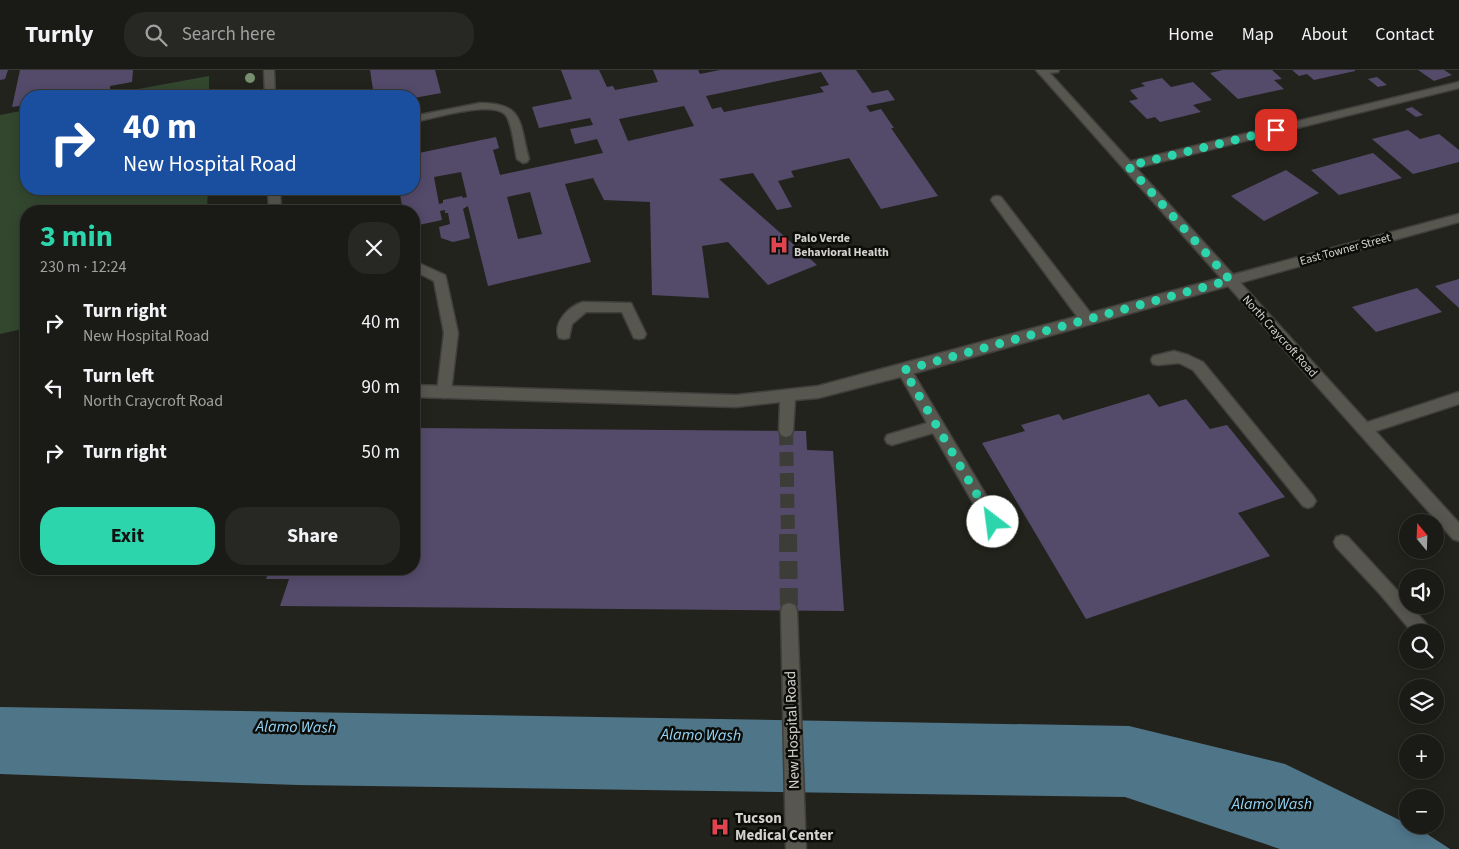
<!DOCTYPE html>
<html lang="en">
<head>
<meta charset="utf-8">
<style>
	:root { --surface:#1a1a16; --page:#272723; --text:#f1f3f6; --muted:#9fa1a1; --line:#383835; --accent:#2cd5ab }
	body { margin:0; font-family:"Source Sans 3",sans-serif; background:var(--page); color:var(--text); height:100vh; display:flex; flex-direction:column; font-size:19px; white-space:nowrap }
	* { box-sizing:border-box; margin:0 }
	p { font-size:16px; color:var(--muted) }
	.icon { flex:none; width:28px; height:28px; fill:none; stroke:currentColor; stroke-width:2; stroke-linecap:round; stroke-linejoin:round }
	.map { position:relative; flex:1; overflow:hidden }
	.side { position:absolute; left:20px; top:135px; width:400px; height:370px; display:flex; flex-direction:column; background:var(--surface); border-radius:20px; box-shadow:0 2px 12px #0003,0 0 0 1px var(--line) }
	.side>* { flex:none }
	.banner { position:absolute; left:20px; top:20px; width:400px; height:105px; border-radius:20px; box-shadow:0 2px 12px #0003,0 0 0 1px var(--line); background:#1a4fa0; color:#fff; overflow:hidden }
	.needle { width:32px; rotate:341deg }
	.tools { position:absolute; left:1399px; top:444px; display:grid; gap:10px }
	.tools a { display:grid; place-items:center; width:45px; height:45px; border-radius:50%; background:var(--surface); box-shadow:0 2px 12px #0003,0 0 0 1px var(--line); font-size:25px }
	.pin { position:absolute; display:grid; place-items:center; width:42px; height:42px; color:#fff; margin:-21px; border-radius:10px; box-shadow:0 2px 8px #0006 }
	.me { position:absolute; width:55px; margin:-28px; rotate:330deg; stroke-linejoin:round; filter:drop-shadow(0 0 4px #0008) }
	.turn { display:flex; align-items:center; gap:18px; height:105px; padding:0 20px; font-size:22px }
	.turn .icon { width:65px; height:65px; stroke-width:2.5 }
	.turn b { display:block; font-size:35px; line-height:42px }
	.round { display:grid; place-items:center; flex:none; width:52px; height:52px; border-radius:20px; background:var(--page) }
	.head { display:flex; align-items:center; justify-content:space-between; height:85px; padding:0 20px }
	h1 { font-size:30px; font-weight:700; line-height:38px; color:var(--accent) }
	.action { display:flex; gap:10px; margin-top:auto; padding:10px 20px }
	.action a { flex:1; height:58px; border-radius:20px; background:var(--accent); color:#111; font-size:20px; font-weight:700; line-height:58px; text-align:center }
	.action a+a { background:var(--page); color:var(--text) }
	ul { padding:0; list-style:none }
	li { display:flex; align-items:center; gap:15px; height:65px; padding:0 20px }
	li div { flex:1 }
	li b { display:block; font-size:19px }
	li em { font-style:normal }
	header { display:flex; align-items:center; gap:30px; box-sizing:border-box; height:70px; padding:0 25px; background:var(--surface); border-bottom:1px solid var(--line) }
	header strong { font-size:24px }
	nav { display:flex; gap:28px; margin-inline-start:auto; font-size:18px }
	.search { width:350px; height:45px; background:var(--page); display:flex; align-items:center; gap:12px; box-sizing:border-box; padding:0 18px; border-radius:20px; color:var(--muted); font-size:19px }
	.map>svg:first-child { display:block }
	.green { fill:#33472f }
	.water { fill:#4f7589 }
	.building { fill:#544b6b; fill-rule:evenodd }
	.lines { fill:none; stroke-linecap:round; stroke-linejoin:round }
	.minor-tunnel-far1 { stroke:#3d3d38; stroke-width:14; stroke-dasharray:14 7; stroke-linecap:butt }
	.minor-tunnel { stroke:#3d3d38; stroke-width:18; stroke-dasharray:18 9; stroke-linecap:butt }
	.service-casing { stroke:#403f3b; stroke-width:3 }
	.minor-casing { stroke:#403f3b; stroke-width:3 }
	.secondary-casing { stroke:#403f3b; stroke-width:3 }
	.service { fill:#57564f; fill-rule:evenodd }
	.minor { fill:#57564f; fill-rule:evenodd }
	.secondary { fill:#57564f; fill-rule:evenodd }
	.tree { fill:#778f70 }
	.route { stroke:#2cd5ab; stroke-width:9; stroke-dasharray:0 16.2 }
	.labels { text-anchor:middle; stroke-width:5; stroke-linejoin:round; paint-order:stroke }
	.poi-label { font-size:12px; font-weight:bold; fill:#d3d2cf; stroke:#0c0c09; text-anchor:start }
	.street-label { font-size:12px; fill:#d3d2cf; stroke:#0c0c09 }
	.near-street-label { font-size:15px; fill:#d3d2cf; stroke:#0c0c09 }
	.near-poi-label { font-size:15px; font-weight:bold; fill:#d3d2cf; stroke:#0c0c09; text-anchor:start }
	.near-water-label { font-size:16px; font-style:italic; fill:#93d5f8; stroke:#0c0c09 }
</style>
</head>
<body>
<header>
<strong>Turnly</strong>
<div class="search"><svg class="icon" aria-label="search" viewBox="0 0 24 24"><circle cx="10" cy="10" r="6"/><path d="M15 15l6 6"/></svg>Search here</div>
<nav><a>Home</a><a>Map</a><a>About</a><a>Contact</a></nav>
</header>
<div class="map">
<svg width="1459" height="779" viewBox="0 0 1459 779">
	<rect width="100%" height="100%" fill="#23231d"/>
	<g class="green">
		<polygon points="209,6 209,26 100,26"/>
		<polygon points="26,40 26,119 208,119 207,141 26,141 26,258 0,264 0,45"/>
	</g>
	<polygon class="water" points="0,637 1129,656 1285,694 1424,762 1450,779 1280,779 1125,727 298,715 0,704"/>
	<g class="building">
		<polygon points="0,0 8,0 5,9 0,10"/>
		<polygon points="20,0 133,0 132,12 110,16 110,20 74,26 26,26 26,35 12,37"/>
		<polygon points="370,0 435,0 441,23 414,28 414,26 374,26"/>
		<path d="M561 0H599L607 17 613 16 615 20 658 12 653 0H698L700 4 720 0H856L872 23 888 20 895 30 866 36 870 42 881 39 894 58H891L938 126 881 139 849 88 791 101 794 107 778 111 792 137 777 140 753 103 719 109 817 195 768 215 728 172 702 176 709 228 652 225 650 132 604 130 593 108 565 114 591 192 488 216 468 136 463 139 470 168 453 172 441 168 439 157 450 154 448 143H445V140L440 141 442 150 414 156V141H403L399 119H414V84L496 67 499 78 493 80 500 105 603 83 597 69 575 74 570 59 593 55 590 48 539 58 532 37 572 29ZM821 2 829 15 820 17 824 22 724 42 721 37 712 39 706 26ZM684 36 694 56 628 71 619 49ZM461 102 467 127 463 128 462 126 443 130V133L439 134 434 107ZM530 122 542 164 518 169 507 127Z"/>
		<polygon points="1223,0 1272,0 1282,9 1274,10 1284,19 1238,29 1210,3"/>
		<polygon points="1292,0 1355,0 1355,1 1314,10 1307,4 1299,6"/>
		<polygon points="1418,0 1444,0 1452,5 1434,11"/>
		<polygon points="1377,7 1387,15 1378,17 1368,9"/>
		<polygon points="1162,8 1171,17 1193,12 1212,30 1193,35 1201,42 1160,52 1155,47 1147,49 1129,31 1138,29 1130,20 1145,16 1141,13"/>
		<polygon points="1412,37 1423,45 1416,47 1405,39"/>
		<polygon points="1408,60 1420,69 1439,64 1459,80 1459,92 1413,104 1372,69"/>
		<polygon points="1373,83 1402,108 1339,125 1311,100"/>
		<polygon points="1286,100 1319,123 1264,151 1231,126"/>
		<polygon points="1459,209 1459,238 1435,216"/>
		<polygon points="1417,218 1442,242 1376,262 1352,237"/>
		<polygon points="1149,324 1159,337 1186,329 1210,359 1227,355 1285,427 1238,443 1270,486 1086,549 982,373 1025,361 1021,355 1059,344 1063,350"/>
		<polygon points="414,358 806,361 807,380 833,381 844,541 280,536 289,509 266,509 270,499 414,499"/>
	</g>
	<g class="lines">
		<polyline class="minor-tunnel-far1" points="786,361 788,465"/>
		<polyline class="minor-tunnel" points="788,464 789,541"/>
		<g class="service-casing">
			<g id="service">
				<polygon points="1459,12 1459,18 1128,100 1122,96 1128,92"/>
				<path d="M480 33C525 33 519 53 529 89L527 92 523 93 517 89C514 76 513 59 507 47 497 28 431 49 414 52V46Z"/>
				<polygon points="997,126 1001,127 1092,245 1094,249 1092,253 1082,253 993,133 991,130 993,127"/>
				<polygon points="414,191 445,205 446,208 458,263 451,322 449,326 444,328 439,326 437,322 444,263 434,211 414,201"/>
				<path d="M583 232 631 233 646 264 644 268 639 269 634 268 622 242H586L572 254 569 268 564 269 559 268C552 253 569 236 583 232Z"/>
				<polygon points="1174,281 1188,285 1203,292 1313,426 1316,431 1313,436 1308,438 1303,436 1193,300 1179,293 1158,295 1153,294 1151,290 1153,286"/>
				<polygon points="904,294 909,296 999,447 1001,452 999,457 993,459 987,457 933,363 892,375 887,373 885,369 887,365 927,353 897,300 899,296"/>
				<polygon points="1459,322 1459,334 1364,365 1359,363 1357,359 1359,355"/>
				<polygon points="1342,465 1348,467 1408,532 1408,535 1410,535 1428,556 1430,562 1412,562 1380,524 1336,477 1334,472 1336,467"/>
			</g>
		</g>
		<g class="minor-casing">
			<g id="minor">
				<polygon points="264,0 274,0 275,26 265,26"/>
				<polygon points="1039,0 1059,0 1058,2 1039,4"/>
				<polygon points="268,119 280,119 281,141 269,141"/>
				<polygon points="1459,144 1459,152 904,306 818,328 795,330 793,361 791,365 786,367 781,365 779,361 780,332 736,337 414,327 414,315 736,325 818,316"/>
				<polygon points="789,533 795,535 797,541 806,779 786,779 781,541 783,535"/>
			</g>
		</g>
		<g class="secondary-casing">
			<polygon id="secondary" points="1036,0 1047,0 1459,453 1459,471 1453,469"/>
		</g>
		<use href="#service" class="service"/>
		<use href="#minor" class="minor"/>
		<use href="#secondary" class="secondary"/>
	</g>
	<circle class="tree" cx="250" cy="8" r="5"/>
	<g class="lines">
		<polyline class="route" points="993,452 904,300 1230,210 1128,96 1276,60"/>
	</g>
	<defs>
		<g id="hospital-bare" transform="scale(1.5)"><path d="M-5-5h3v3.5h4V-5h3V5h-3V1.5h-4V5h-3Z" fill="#e0444e" stroke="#0c0c09" stroke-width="2.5" paint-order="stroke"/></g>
	</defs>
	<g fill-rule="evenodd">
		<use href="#hospital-bare" x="779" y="175"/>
		<use href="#hospital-bare" x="720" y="757"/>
	</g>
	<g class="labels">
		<g class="poi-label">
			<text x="794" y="172">Palo Verde<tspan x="794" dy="14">Behavioral Health</tspan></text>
		</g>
		<g class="street-label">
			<text transform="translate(1345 179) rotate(-15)" y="4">East Towner Street</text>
			<text transform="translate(1280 266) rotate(48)" y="4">North Craycroft Road</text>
		</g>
		<g class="near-street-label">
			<text transform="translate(792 660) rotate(-92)" y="5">New Hospital Road</text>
		</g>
		<g class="near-poi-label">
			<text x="735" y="753">Tucson<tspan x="735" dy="17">Medical Center</tspan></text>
		</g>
		<g class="near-water-label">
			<text transform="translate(296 656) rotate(1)" y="6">Alamo Wash</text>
			<text transform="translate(701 664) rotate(1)" y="6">Alamo Wash</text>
			<text x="1272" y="739">Alamo Wash</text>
		</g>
	</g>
</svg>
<div class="tools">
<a><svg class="needle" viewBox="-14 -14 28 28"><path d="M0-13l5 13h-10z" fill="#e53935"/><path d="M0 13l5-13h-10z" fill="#9fa1a1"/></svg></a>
<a><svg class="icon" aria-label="sound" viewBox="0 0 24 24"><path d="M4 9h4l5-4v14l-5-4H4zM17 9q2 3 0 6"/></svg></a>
<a><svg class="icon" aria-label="search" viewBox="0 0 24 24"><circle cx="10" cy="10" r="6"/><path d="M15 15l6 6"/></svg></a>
<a><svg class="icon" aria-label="layers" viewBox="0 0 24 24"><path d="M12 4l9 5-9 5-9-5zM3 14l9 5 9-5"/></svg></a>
<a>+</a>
<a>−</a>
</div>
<div class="pin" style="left:1276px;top:60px;background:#d93025"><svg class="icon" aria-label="arrive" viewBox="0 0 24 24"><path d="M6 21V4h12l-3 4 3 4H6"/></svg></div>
<svg class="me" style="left:993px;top:452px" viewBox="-20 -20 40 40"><circle r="19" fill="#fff"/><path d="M0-13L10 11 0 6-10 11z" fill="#2cd5ab"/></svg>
<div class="banner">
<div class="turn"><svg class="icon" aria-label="right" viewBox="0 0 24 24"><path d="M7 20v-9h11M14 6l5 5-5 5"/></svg><div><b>40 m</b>New Hospital Road</div></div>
</div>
<section class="side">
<div class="head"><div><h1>3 min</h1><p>230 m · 12:24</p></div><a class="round"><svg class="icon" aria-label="close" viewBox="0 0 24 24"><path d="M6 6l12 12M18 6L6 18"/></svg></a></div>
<ul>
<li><svg class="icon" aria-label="right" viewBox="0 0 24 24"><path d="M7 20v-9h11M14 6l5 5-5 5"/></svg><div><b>Turn right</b><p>New Hospital Road</p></div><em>40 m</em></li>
<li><svg class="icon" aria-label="left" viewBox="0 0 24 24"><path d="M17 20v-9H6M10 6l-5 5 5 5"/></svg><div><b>Turn left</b><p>North Craycroft Road</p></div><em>90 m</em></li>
<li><svg class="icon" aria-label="right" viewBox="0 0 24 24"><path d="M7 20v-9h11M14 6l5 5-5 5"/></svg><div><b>Turn right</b></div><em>50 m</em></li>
</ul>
<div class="action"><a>Exit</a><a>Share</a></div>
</section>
</div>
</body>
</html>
